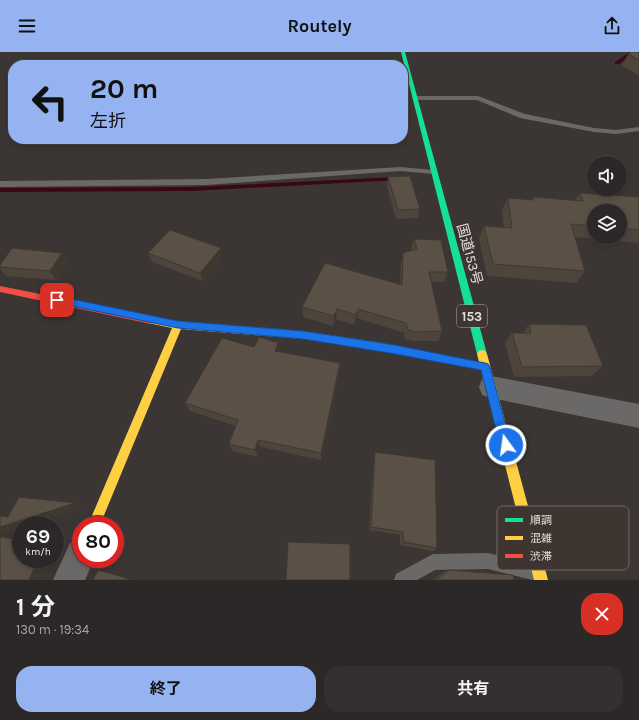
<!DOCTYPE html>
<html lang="ja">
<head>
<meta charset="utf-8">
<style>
	:root { --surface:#2c2827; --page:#34302f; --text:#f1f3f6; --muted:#a6a6a7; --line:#484444; --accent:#95b2f1 }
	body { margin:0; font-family:Karla,"Noto Sans JP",sans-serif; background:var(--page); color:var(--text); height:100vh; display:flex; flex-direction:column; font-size:15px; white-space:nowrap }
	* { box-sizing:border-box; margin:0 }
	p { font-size:13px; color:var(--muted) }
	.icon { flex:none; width:22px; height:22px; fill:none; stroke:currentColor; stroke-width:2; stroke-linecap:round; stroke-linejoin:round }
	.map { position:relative; height:528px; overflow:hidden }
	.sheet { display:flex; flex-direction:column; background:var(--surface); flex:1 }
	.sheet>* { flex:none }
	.hud { position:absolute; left:8px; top:8px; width:400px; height:84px; border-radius:16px; box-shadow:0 2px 6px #0003,0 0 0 1px var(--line); background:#95b2f1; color:#111; overflow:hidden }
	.fabs { position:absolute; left:587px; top:104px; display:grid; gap:8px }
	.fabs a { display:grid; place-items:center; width:40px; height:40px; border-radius:50%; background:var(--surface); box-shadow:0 2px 6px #0003,0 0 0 1px var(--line); font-size:20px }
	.speed { position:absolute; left:12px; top:464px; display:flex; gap:8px; font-size:20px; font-weight:700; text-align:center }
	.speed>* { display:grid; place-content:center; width:52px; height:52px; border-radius:50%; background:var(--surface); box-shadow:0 2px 6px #0003,0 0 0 1px var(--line); line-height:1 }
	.speed small { font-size:10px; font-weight:400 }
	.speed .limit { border:6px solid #d22; background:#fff; color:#111 }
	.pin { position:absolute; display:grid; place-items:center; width:34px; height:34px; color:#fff; margin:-17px; border-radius:8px; box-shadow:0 2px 6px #0006 }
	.me { position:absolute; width:44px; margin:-22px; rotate:346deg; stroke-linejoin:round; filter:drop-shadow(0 0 3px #0008) }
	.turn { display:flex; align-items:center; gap:14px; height:84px; padding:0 16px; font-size:18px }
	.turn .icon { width:52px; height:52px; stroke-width:2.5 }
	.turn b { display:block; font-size:28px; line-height:34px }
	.round { display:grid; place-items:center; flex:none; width:42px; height:42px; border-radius:16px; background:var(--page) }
	.head { display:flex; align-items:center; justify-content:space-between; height:68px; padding:0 16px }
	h1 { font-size:24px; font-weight:700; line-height:30px }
	.button { display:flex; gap:8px; margin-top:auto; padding:8px 16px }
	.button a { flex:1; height:46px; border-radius:16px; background:var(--accent); color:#111; font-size:16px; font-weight:700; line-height:46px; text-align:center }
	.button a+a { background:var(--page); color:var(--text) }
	header { display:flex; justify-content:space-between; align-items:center; height:52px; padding:0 16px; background:var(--accent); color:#111; font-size:18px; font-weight:700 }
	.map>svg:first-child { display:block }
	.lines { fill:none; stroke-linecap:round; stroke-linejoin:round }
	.stream { fill:#3a0717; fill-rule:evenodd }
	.lane { fill:#6b6868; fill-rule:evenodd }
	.street { fill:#6b6868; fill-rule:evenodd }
	.fast { fill:#16e098; fill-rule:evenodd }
	.slow { fill:#ffcf43; fill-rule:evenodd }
	.jam { fill:#f24e42; fill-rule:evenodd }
	.wall { fill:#4d453c; fill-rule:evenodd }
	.shaded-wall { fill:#3f3831 }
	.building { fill:#5a5046; stroke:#3f3831 }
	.route { fill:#1a73e8; stroke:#114b97 }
	.labels { text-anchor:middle; stroke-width:3; stroke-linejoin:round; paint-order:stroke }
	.shield { fill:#3e3531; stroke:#b2aba8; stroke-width:1 }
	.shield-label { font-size:13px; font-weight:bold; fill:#e3dedb }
	.street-label { font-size:14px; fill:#e3dedb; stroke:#3e3531 }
	.key { fill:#3e3531; stroke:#706864; stroke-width:1 }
	.key-label { font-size:11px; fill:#e3dedb }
</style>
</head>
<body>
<header><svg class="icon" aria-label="menu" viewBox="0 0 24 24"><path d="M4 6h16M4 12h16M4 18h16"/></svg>Routely<svg class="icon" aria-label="share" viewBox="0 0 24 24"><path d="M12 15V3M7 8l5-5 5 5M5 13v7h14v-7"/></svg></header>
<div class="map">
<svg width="639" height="528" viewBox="0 0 639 528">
	<rect width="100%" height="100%" fill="#3b3634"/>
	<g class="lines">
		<g class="stream">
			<polygon points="630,0 635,0 619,12 615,12 615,10"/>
			<polygon points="397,125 400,127 399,128 192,139 0,140 0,136 192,135"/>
		</g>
		<g class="lane">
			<polygon points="478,44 525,62 594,76 616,78 639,75 639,79 616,82 594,80 520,66 477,48 415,48 412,46 415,44"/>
			<polygon points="400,115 434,118 438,120 434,122 400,119 206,133 0,135 0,129 206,127"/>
			<polygon points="488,501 537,513 543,515 545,521 543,527 533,528 488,517 435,518 417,528 394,528 396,522 433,502"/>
		</g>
		<g class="street">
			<polygon points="491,324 639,352 639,376 491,346 482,343 479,335 482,327"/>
			<polygon points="81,486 81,507 94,507 85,528 53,528 70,491"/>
		</g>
		<polygon class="fast" points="401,0 405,0 487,302 485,305 482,306 479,305 477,302"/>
		<g class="slow">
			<polygon points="151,264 178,269 303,279 383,291 386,292 388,295 386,298 383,299 303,287 181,277 100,473 88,473 172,276 148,271 146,268 148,265"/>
			<polygon points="482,298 485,299 487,302 548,528 534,528 477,302 479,299"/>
		</g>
		<g class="jam">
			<polygon points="0,234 151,264 154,265 156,268 154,271 151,272 0,240"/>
			<polygon points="383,291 485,311 488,312 490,315 488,318 485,319 383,299 380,298 378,295 380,292"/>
		</g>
	</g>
	<g class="wall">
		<polygon points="639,0 639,24 622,13 628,2"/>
		<polygon points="388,125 420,157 418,166 396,167 387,134"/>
		<path d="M580 141 639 145V191L575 185 585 219 576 231 487 224 479 186 484 174 504 175 502 159 508 146 531 148 533 145 575 148ZM594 159H620V185H594Z"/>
		<polygon points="414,187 448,220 444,230 431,230 442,279 438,289 414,289 405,287 404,281 357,266 354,273 336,267 333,274 303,265 302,255 400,233 401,212 403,201 412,199 411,197"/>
		<polygon points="62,201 68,209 56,228 6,224 0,217 0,213"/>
		<polygon points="148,201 223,204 203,229 152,210"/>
		<polygon points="529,272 603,314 591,324 514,325 505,291 512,281 523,281"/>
		<polygon points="280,300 340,311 340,320 321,408 261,395 258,405 233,399 229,392 236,374 190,359 185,351"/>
		<polygon points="375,400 437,496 433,499 400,493 400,483 369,478 374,405"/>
		<polygon points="449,518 514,528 433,528 442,521"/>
	</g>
	<g class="shaded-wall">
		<polygon points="221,196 223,204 203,229 200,221"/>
		<polygon points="62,201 68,209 56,228 50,219"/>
		<polygon points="337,257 336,267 333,274 334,264"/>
		<polygon points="358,257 357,266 354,273 356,263"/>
		<polygon points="278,291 280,300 275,299"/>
		<polygon points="340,311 340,320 321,408 321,401"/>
		<polygon points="258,388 261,395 258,405 255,398"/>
		<polygon points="75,451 83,455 28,473 21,473 21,475 0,482 0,475"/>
		<polygon points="38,507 50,507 41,528 29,528"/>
		<polygon points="98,518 106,519 135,528 133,528"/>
	</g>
	<g class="building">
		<polygon points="631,0 639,0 639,8 628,2"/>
		<polygon points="410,124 420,157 398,158 388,125"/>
		<polygon points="580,141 639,145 639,178 620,176 620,159 594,159 594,174 571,172 585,219 493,212 484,174 512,176 508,146 534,148 533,145 583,149"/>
		<polygon points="170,178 221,196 200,221 148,201"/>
		<polygon points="414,187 441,188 448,220 429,220 442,279 417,280 408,278 406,271 358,257 356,263 337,257 334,264 302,255 325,211 402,233 403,201 417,197"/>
		<polygon points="12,196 62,201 50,219 0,215 0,213"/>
		<polygon points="529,272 586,273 603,314 522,315 512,281 531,281"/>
		<polygon points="259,285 278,291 275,299 340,311 321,401 258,388 255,398 229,392 238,368 185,351 222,286 254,295"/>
		<polygon points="375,400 435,408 437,496 404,490 403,480 371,475"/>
		<polygon points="19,445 75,451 0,475 0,464 8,465"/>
		<polygon points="0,485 21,488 21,507 38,507 29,528 0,528"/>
		<polygon points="288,490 350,492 350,528 286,528"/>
		<polygon points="98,518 133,528 93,528"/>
		<polygon points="449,518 513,523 514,528 436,528"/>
	</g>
	<polygon class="route" points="57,244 178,269 303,279 395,293 485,311 488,312 490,315 511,393 509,397 506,398 502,397 500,393 481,318 395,302 303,287 178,276 57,251 52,248"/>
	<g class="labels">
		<rect class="shield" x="457" y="253" width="30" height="22" rx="3"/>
		<g class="shield-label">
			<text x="472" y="269">153</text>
		</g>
		<g class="street-label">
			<text transform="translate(470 202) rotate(75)" y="5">国道153号</text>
		</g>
	</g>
	<rect x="497" y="454" width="132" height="64" rx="6" class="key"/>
	<rect x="505" y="466" width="18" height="4" fill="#16e098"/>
	<rect x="505" y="484" width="18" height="4" fill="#ffcf43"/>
	<rect x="505" y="502" width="18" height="4" fill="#f24e42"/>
	<g class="key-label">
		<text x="530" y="472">順調</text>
		<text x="530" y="490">混雑</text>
		<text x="530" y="508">渋滞</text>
	</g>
</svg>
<div class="fabs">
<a><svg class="icon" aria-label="sound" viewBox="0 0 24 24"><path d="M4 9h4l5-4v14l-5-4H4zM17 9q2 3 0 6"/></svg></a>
<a><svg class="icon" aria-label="layers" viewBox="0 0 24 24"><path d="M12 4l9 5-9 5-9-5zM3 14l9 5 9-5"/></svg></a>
</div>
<div class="speed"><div>69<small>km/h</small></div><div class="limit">80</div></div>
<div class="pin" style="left:57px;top:248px;background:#d93025"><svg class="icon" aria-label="arrive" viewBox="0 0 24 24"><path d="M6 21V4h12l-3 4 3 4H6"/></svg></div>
<svg class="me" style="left:506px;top:393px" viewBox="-20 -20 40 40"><circle r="17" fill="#1a73e8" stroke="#fff" stroke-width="3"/><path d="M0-11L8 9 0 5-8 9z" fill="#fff"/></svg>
<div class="hud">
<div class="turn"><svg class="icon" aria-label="left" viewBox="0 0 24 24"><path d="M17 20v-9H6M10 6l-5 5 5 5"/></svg><div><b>20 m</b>左折</div></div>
</div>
</div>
<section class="sheet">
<div class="head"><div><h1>1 分</h1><p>130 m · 19:34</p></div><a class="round" style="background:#d93025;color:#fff"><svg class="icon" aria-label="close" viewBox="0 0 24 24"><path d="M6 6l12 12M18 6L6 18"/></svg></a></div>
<div class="button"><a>終了</a><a>共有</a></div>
</section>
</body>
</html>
